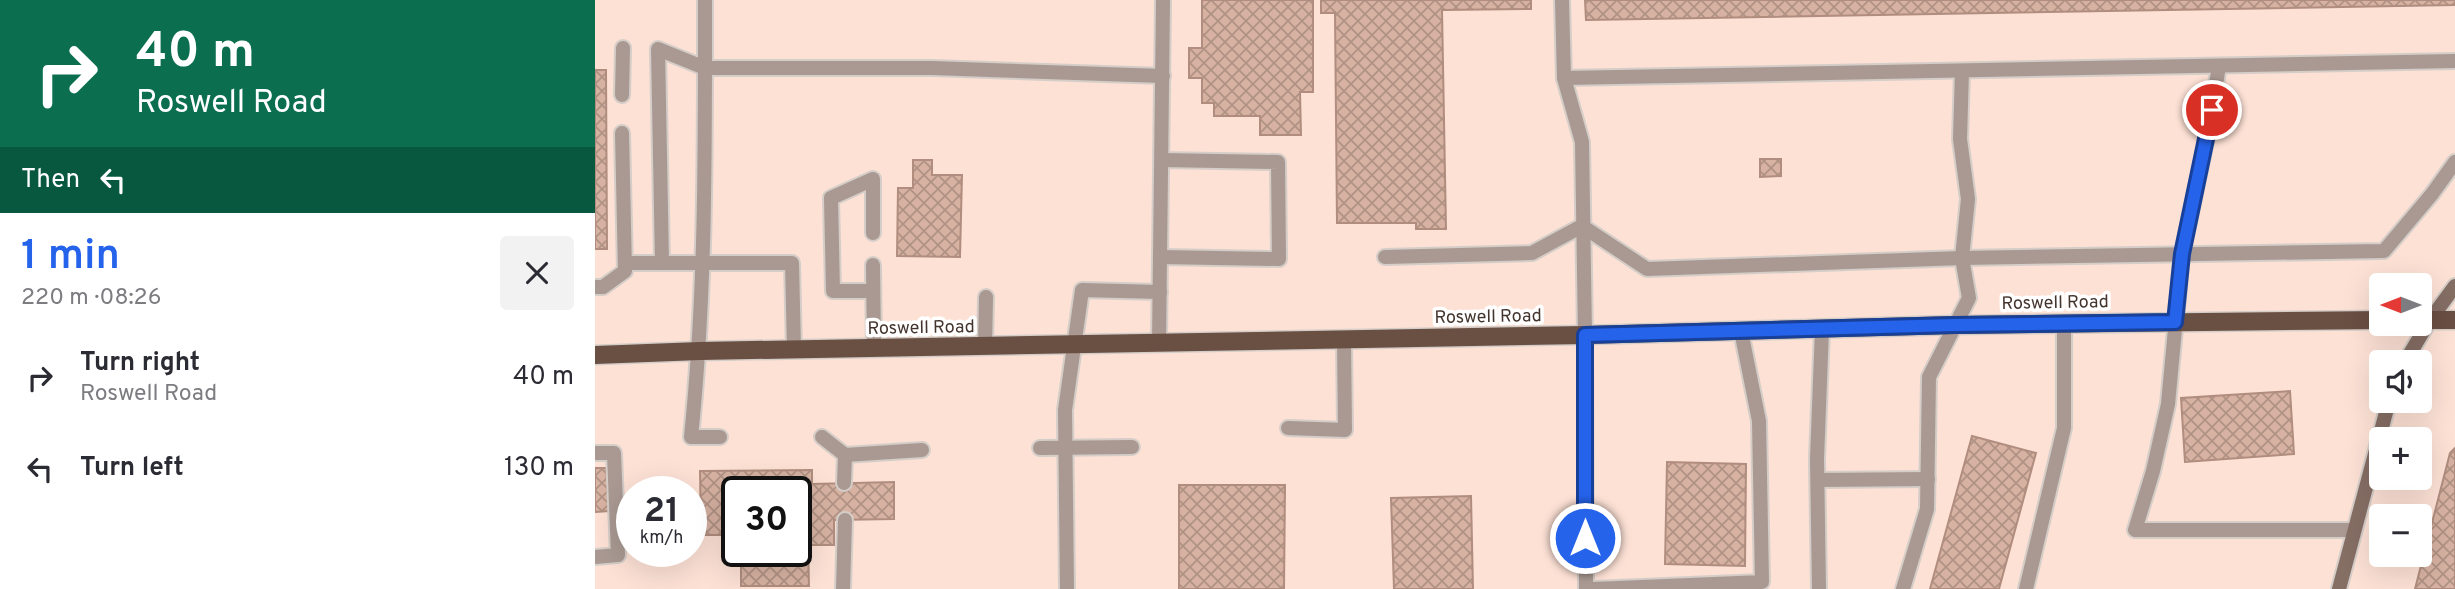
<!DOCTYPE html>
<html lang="en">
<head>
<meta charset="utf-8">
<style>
	:root { --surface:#fff; --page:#f2f2f3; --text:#2b2b33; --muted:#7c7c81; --accent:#2563eb }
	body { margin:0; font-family:Overpass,sans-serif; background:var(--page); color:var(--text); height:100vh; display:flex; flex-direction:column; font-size:26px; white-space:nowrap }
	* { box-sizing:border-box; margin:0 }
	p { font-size:23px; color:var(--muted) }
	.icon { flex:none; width:38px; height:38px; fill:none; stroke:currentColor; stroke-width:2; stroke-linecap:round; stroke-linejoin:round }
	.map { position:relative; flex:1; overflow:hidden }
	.sheet { display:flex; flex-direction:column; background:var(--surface); width:595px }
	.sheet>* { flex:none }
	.hud { background:#0b6e4f; color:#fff; overflow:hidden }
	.needle { width:46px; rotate:270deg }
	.fabs { position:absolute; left:1774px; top:273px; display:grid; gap:14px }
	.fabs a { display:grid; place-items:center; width:63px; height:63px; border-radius:7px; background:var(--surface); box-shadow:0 7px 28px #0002; font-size:35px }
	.speed { position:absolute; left:21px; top:476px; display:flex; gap:14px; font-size:35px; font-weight:700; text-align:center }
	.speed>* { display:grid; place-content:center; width:91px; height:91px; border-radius:50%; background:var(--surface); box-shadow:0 7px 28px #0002; line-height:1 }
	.speed small { font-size:18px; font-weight:400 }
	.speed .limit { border:4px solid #111; border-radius:10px; background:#fff; color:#111 }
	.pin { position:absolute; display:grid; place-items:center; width:60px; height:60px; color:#fff; margin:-30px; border:4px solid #fff; border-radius:50%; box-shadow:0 2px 7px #0007 }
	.me { position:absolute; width:77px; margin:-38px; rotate:0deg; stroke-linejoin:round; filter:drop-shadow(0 0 5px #0008) }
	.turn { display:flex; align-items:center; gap:24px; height:147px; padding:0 21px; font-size:32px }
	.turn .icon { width:91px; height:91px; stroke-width:2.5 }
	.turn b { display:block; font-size:49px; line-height:60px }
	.then { display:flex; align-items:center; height:66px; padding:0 21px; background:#0003; gap:14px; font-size:26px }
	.round { display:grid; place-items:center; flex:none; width:74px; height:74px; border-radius:7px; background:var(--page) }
	.summary { display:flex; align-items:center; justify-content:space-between; height:119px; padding:0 21px }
	h1 { font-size:42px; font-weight:600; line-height:52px; color:var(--accent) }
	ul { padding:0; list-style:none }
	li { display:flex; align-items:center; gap:21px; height:91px; padding:0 21px }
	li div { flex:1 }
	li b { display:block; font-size:26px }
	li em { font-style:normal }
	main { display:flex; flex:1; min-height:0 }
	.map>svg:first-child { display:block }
	.built { fill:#fde1d5; fill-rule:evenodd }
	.building { fill:url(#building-cross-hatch); stroke:#b08d7e; stroke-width:2 }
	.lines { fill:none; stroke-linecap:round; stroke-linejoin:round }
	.lane-casing { stroke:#d5cdc8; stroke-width:18 }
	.street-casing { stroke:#d5cdc8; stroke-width:18 }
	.secondary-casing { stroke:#d5cdc8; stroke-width:18 }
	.primary-casing { stroke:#d5cdc8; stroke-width:21 }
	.lane { stroke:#a99992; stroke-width:14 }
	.street { stroke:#a99992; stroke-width:14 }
	.secondary { stroke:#856e64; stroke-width:14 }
	.primary { stroke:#6a4f43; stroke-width:18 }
	.route-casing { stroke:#184099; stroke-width:18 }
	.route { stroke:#2563eb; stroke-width:12 }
	.labels { text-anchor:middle; stroke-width:7; stroke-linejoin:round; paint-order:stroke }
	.street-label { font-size:18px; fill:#43342d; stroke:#fff }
</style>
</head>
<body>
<main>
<section class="sheet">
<div class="hud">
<div class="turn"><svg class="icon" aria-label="right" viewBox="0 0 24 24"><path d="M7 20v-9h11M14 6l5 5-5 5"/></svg><div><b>40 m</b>Roswell Road</div></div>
<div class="then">Then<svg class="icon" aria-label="left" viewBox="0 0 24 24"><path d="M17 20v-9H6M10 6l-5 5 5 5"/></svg></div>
</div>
<div class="summary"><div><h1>1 min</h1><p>220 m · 08:26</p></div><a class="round"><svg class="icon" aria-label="close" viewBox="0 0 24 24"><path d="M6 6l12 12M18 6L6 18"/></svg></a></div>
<ul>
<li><svg class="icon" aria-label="right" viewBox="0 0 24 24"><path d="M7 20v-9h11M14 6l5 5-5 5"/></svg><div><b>Turn right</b><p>Roswell Road</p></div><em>40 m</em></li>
<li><svg class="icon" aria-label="left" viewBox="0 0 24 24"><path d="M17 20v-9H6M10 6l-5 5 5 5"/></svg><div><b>Turn left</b></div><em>130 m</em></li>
</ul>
</section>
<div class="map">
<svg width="1860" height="589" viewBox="0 0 1860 589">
	<defs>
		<pattern id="building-cross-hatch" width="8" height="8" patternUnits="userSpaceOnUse" patternTransform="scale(1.75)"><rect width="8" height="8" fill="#d7b2a2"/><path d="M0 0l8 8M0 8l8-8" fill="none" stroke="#b09284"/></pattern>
	</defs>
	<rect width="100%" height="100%" fill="#faf3ef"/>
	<path class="built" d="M0 0H1860V589H0ZM1787 285H1825V324H1787ZM1787 362H1825V401H1787ZM1787 439H1825V478H1787ZM37 492H96V551H37ZM142 492H201V551H142ZM1787 516H1825V555H1787Z"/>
	<g class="building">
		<polygon points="607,0 718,0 718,92 705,92 706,135 665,135 665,116 619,116 619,103 607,103 607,78 594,78 594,48 607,48"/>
		<polygon points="726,0 936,0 936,9 847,10 851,229 821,229 821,223 742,223 740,13 726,13"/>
		<polygon points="990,0 1860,0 1860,5 991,20"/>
		<polygon points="0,70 11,70 12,249 0,249"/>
		<polygon points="1165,159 1186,159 1186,176 1165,177"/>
		<polygon points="318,160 337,160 337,175 367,175 365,257 302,256 303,188 318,188"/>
		<polygon points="1695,391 1699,454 1590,462 1586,398"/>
		<polygon points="1377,436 1441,453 1404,589 1335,589"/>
		<polygon points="1860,448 1860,589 1820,589 1855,453"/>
		<polygon points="1072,462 1151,464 1150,566 1070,564"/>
		<polygon points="0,468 11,468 14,511 0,512"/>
		<polygon points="217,470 217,484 299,482 299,519 239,520 239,545 213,545 214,586 146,586 146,551 201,551 201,492 142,492 142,535 106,535 105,471"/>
		<polygon points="584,485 690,485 689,589 584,589"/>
		<polygon points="876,496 878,589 799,589 796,498"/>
	</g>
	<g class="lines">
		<g class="lane-casing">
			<g id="lane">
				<path d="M110 0C110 146 111 292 96 437H125"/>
				<polyline points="967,0 969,78 987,142 990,335"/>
				<polyline points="1624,66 1613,132 1587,254 1573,404 1558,471 1540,530 1759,530"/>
				<polyline points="969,78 1860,61"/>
				<polyline points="27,95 28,48"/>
				<polyline points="278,233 278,179 236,198 238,291 278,291"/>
				<polyline points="565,257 684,259 683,162 567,160"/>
				<polyline points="790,257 937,253 987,226 1052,269 1367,258 1789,251 1837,194 1860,162"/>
				<polyline points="30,263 197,263 199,350"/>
				<polyline points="67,263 63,49 110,68 337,68 568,76"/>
				<polyline points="278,265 279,349"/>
				<polyline points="0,287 8,287 30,271 27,133"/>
				<polyline points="564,343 568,0"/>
				<polyline points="390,347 391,297"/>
				<polyline points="693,428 750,430 749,340"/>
				<polyline points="227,437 250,455 327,450"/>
				<polyline points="445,448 537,447"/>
				<polyline points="0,453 19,453 23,555 0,557"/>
				<polyline points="1223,480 1333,479"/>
				<polyline points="249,483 250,455"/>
				<polyline points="248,589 250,520"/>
				<polyline points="472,589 470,410 487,290 565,292"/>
				<polyline points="998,589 1167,582 1164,421 1146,331"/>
				<polyline points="1224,589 1222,459 1227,329"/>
				<polyline points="1308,589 1332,509 1334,377 1374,298 1367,258 1373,199 1365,139 1367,71"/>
				<polyline points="1431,589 1469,428 1469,323"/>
			</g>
		</g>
		<g class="street-casing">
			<polyline id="street" points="990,335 991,589"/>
		</g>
		<g class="secondary-casing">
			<g id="secondary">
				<polyline points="1810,362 1835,320 1860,286"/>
				<polyline points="1744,589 1794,401"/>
			</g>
		</g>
		<g class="primary-casing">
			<g id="primary">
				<polyline points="1825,320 1860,320"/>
				<polyline points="0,355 105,351 990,335 1360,325 1787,320"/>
			</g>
		</g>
		<use href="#lane" class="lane"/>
		<use href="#street" class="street"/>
		<use href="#secondary" class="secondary"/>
		<use href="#primary" class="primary"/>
	</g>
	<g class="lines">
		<g class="route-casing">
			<polyline id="route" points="990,538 990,335 1360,325 1580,322 1587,254 1617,110"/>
		</g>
		<use href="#route" class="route"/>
	</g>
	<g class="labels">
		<g class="street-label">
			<text transform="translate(1460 302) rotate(-1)" y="6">Roswell Road</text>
			<text transform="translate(893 316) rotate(-1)" y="6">Roswell Road</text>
			<text transform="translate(326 327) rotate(-1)" y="6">Roswell Road</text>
		</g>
	</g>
</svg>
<div class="fabs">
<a><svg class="needle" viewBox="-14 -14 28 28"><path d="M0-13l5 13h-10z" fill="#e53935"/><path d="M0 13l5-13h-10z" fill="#7c7c81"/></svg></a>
<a><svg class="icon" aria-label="sound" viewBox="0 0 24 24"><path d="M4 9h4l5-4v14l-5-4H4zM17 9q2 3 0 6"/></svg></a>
<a>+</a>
<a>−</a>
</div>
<div class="speed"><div>21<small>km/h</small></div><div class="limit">30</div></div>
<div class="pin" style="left:1617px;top:110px;background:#d93025"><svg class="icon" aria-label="arrive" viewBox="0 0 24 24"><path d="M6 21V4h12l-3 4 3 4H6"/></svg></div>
<svg class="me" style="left:990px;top:538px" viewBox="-20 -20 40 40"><circle r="17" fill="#2563eb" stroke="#fff" stroke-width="3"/><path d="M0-11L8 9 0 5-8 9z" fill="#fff"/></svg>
</div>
</main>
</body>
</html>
